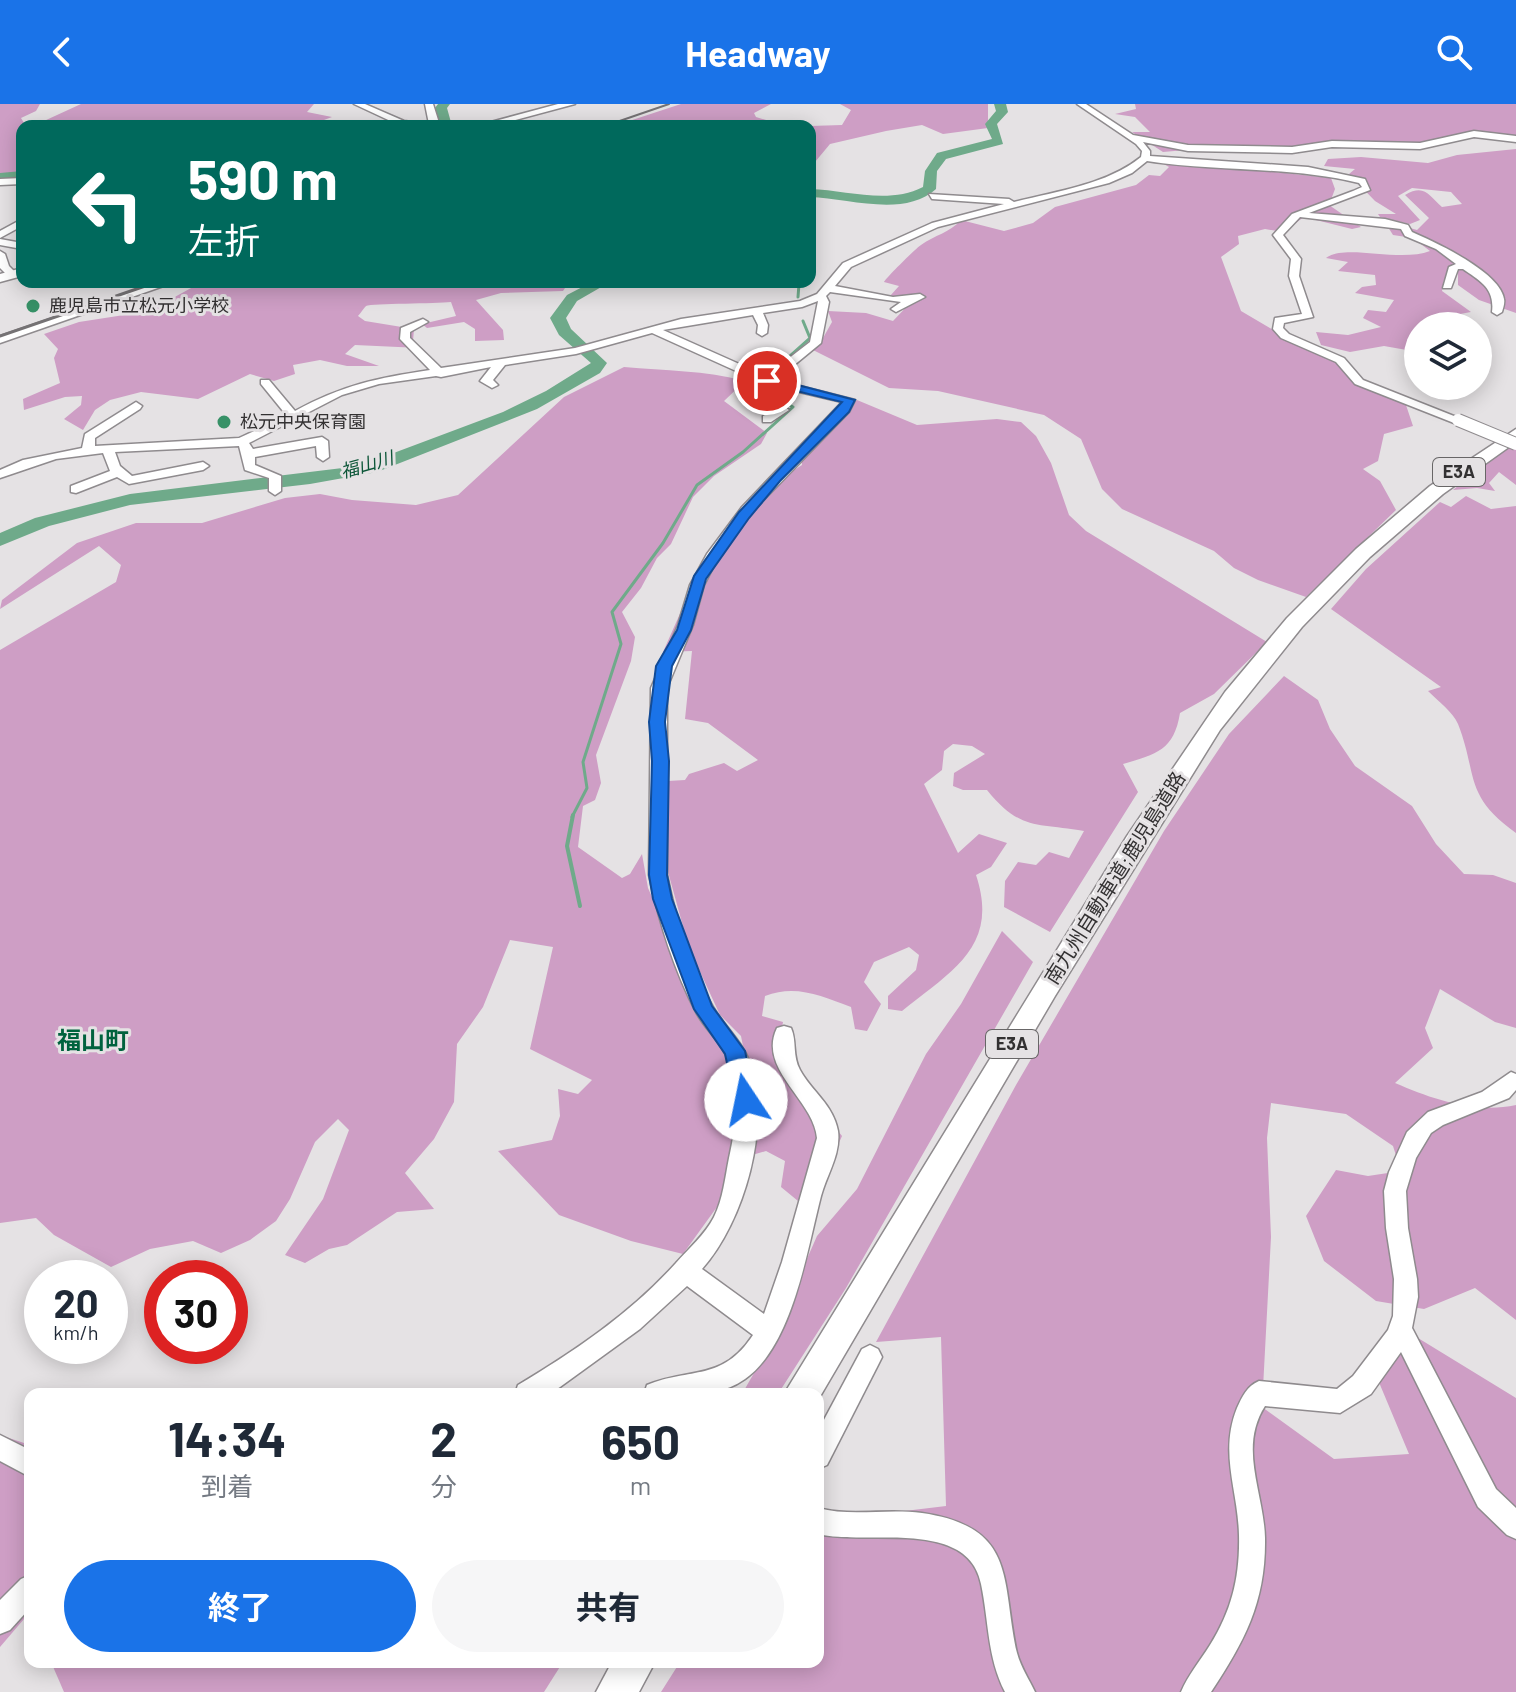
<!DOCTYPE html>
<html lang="ja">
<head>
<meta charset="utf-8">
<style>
	:root { --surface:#fff; --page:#f6f6f7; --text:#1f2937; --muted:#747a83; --accent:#1a73e8 }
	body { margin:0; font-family:Barlow,"Noto Sans JP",sans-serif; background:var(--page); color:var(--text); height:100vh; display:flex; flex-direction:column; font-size:30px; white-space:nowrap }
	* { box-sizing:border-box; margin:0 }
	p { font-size:26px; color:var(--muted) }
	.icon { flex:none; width:44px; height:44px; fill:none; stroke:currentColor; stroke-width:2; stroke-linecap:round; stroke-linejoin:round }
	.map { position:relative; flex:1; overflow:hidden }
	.details { position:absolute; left:24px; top:1284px; width:800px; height:280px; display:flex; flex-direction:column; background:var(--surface); border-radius:16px; box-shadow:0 4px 20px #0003 }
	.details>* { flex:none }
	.top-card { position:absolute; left:16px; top:16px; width:800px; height:168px; border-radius:16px; box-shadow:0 4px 20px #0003; background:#00695c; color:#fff; overflow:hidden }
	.tools { position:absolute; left:1404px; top:208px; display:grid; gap:16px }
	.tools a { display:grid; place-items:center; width:88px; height:88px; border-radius:50%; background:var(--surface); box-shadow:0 4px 20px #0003; font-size:40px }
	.speed { position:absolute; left:24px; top:1156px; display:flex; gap:16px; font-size:40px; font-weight:700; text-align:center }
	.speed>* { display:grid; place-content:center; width:104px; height:104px; border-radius:50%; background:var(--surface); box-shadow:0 4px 20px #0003; line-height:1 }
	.speed small { font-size:20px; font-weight:400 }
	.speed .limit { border:12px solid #d22; background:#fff; color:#111 }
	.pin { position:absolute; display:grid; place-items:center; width:68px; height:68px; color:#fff; margin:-34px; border:4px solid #fff; border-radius:50%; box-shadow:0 2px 8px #0007 }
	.me { position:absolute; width:88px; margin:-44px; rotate:349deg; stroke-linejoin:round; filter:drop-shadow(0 0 6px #0008) }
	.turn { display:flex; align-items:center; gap:28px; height:168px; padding:0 40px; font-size:36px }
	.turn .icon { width:104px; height:104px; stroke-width:2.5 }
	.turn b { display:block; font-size:56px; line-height:68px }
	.eta { display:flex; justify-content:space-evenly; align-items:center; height:136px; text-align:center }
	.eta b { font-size:48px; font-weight:700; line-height:56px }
	.primary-button { display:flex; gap:16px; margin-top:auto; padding:16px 40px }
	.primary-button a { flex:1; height:92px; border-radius:48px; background:var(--accent); color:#fff; font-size:32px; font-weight:700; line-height:92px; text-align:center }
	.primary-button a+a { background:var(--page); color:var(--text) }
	header { display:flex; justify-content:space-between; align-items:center; height:104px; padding:0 40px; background:var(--accent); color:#fff; font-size:36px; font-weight:700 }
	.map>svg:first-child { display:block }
	.forest { fill:#ce9ec5 }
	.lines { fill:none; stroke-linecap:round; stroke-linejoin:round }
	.stream-far2 { stroke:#6faa8a; stroke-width:2 }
	.stream-far1 { stroke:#6faa8a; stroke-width:3 }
	.stream { stroke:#6faa8a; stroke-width:4 }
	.river { fill:#6faa8a; fill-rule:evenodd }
	.minor-casing { stroke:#8f8b8e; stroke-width:3 }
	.major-casing { stroke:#8f8b8e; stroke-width:3 }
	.highway-casing { stroke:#8f8b8e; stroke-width:3 }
	.minor { fill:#fff; fill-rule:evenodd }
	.major { fill:#fff; fill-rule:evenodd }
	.highway { fill:#fff; fill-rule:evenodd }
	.rail-far1 { stroke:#757274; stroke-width:2 }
	.rail { stroke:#757274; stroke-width:3 }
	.minor-bridge-casing { stroke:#8f8b8e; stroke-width:14; stroke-linecap:butt }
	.minor-bridge { stroke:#fff; stroke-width:12 }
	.route { fill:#1a73e8; stroke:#114b97; stroke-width:2 }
	.poi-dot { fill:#379167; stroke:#e5e2e4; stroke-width:3 }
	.labels { text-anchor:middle; stroke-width:6; stroke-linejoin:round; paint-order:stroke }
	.far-poi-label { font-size:18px; fill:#333132; stroke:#e5e2e4; text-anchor:start }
	.far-water-label { font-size:18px; font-style:italic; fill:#0c5638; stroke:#e5e2e4 }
	.shield { fill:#e5e2e4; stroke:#686667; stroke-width:2 }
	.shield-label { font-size:18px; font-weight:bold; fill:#333132 }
	.street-label { font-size:20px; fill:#333132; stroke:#e5e2e4 }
	.quarter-label { font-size:24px; font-weight:bold; fill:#00623e; stroke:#e5e2e4 }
</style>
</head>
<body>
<header><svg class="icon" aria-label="back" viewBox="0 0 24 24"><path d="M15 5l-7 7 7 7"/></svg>Headway<svg class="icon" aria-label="search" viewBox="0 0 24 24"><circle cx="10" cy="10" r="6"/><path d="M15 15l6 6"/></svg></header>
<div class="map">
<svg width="1516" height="1588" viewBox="0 0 1516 1588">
	<rect width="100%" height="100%" fill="#e5e2e4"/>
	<g class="forest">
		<polygon points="0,0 40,0 36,7 21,14 24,19 44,17 81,0 314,0 307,8 332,13 308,22 22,22 22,68 0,70"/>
		<polygon points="681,0 771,0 754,9 756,13 786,22 614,22"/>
		<polygon points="840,0 988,0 988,24 943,30 922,21 886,27 830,40 810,64 810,22 842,21 851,6"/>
		<polygon points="1135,0 1516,0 1516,37 1476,31 1440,41 1414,43 1331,42 1316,46 1242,41 1163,48 1132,28 1150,28 1135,13 1115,10 1136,5"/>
		<path d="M1516 45V209L1479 196 1458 181V163L1444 176 1442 187 1471 208 1438 214 1434 222H1418V248L1384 242 1350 248 1321 241 1316 228 1348 231 1381 223 1363 214 1368 206 1386 208 1394 196 1355 189 1362 183 1376 181 1375 171 1338 167 1348 158 1326 154C1345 139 1399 159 1430 147L1413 134 1393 131 1388 123 1396 120 1417 126 1429 114 1405 91C1425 79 1429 92 1442 103L1462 100 1451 88 1412 84 1398 92 1420 116 1410 120 1380 113 1378 110H1396L1375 97 1349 70 1355 65 1324 62 1328 55 1361 53 1428 59 1457 51Z"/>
		<path d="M1155 55 1331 74 1335 85 1329 101 1361 123 1352 125 1304 113 1283 128 1265 125 1238 132 1239 140 1221 153 1241 207 1275 227 1321 245 1374 286 1406 301 1413 322 1384 330 1378 357 1363 365 1380 377 1396 406 1306 493 1258 476 1234 464 1214 447 1122 405 1102 385 1081 335 1044 311 938 287 889 284 811 245 823 234 832 218 828 207 866 209 893 217 912 197 890 192 899 182 884 178C885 175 917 143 921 141 935 131 949 129 961 116L1004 127 1033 119 1055 103 1136 81 1149 71 1160 72 1169 63Z"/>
		<path d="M202 178H569L563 187 501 189 476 196 503 226 504 236 475 237V225L464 218 427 224 422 220 456 212 451 198C436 200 372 199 366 202 365 203 359 211 358 212L365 217 414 225 413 237 420 244 355 241 345 250 379 262H347L320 256 293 261 295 270 274 277 250 270 198 295 141 288 110 296 95 306 83 326 64 315 81 301 82 292 65 293 24 306 23 295 60 279 54 254 58 245 44 230 79 218 137 209 149 197 162 200Z"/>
		<path d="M624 263C665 267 705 266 745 277L724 297 767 329 761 340 714 372 693 393 671 440 657 454 641 484 622 508 635 533 631 557 596 651 601 679 595 696 583 702 578 743 622 774 630 770 642 750 648 784 690 879 719 924 743 1000 735 1078 683 1150 631 1137 559 1111 498 1047 552 1036 560 1012 558 985 578 990 592 976 530 945 553 843 510 836 483 903 457 940 454 998 434 1035 405 1069 434 1105 397 1108 347 1141 329 1145 305 1159 285 1151 323 1095 349 1026 338 1015 315 1038 290 1095 276 1117 250 1136 221 1149 193 1137 150 1145 111 1163 54 1131 36 1114 0 1119V546L116 478 121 461 99 442 0 505 2 496 77 439 136 419H202L285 394 320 390 352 396 416 401 458 391 564 293Z"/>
		<path d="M857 296 917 321 997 315 1021 318 1036 332 1051 359 1069 411 1086 427 1267 538 1214 590 1180 609C1174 646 1157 650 1123 660L1138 688 1050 828 1004 803 1005 777 1018 758 1036 761 1049 748 1069 754 1084 727C1037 719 1020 727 987 686H963L953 682 954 669 985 650 972 642 953 640 944 647 942 666 924 680 958 749 979 730 1007 739 991 763 976 771C1000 843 951 867 902 907L888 905V892L916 866 919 851 909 843 874 858 864 878 881 900 867 927 855 925 851 903C821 892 796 880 765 892L762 912 783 918 777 950 842 1032 809 1106 781 1083 785 1057 766 1047 752 1051 750 978 741 932 720 911 689 844 668 768 652 741 668 677 685 676 689 670 724 659 737 667 758 656 708 619 685 615 692 547 663 548 686 496 783 363 794 366 802 361 801 351Z"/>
		<polygon points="1510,339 1516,342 1516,381 1499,368 1489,379 1495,387 1477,384 1453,386"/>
		<path d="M1466 392 1491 405 1516 402V729C1463 691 1478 671 1458 620 1453 608 1438 597 1428 587L1441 583 1331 505 1366 465 1440 398 1451 403Z"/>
		<path d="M1284 572 1318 596 1330 625 1355 662 1412 702 1436 740 1464 770 1493 771 1516 779V924L1495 918 1440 885 1425 924 1433 944 1395 979C1432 995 1475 1010 1516 1001V1216L1475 1184 1424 1205 1376 1197 1324 1157 1306 1112 1336 1066 1368 1072 1401 1067 1393 1042 1346 1010 1271 999 1267 1034 1271 1133 1262 1303 1334 1355 1409 1350 1373 1264 1418 1234 1516 1294V1588H661L680 1558H818V1424L830 1416 946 1402 941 1233 876 1238 1016 981 1164 727 1229 630Z"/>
		<polygon points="1002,827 1033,858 846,1184 778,1290 742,1290 766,1248 817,1132 857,1085 926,950 961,900"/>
		<polygon points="0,1331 30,1341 30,1508 0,1543"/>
		<polygon points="51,1558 563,1558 544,1588 64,1588"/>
	</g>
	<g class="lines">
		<polyline class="stream-far2" points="799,182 799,178"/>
		<g class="stream-far1">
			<polyline points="798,193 799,180"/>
			<polyline points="773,267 810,234 803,217"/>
			<polyline points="572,713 587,684 583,658 621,540 612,508 663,439 697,381 743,348 793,303 775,292 772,280"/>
		</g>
		<polyline class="stream" points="573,711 567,742 580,802"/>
		<g class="river">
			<polygon points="438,0 450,0 447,4 452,22 440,22 435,4"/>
			<path d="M994 0H1006L1008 8 997 20 1003 40 946 55 937 67 936 85C904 114 848 94 810 93V85C847 86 888 101 923 83L925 67 937 49 992 35 985 20 996 7Z"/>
			<polygon points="22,67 22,75 0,77 0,69"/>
			<polygon points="592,178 610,178 577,197 566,214 571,225 607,259 600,269 537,305 377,368 310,380 130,401 49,422 0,442 0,429 35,414 130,390 359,362 503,308 546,287 591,259 559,231 550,214 567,191"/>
		</g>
		<g class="minor-casing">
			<g id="minor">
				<polygon points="354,0 365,0 404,17 429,20 425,0 433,0 439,19 436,22 399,21"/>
				<path d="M1077 0H1086L1133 31 1188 41 1292 43 1332 37 1420 39 1474 27 1516 32V38L1474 33 1420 45 1332 43 1292 49 1188 47 1143 38 1150 47V52L1308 63 1365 75 1370 86 1309 109 1385 115 1408 121 1412 128C1435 138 1500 168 1504 195 1505 199 1503 204 1502 208L1497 211 1492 208C1495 184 1480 177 1463 165H1458L1451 184H1443L1449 163 1456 160 1436 145 1405 132 1401 125 1300 113 1283 131 1301 155 1299 172 1313 213 1284 219 1283 224 1289 230 1344 254 1363 276 1464 316 1454 319 1355 280 1336 258 1281 234 1273 225 1275 214 1302 210 1289 172 1291 155 1273 131 1292 110 1353 87 1362 83 1359 79C1289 62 1217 68 1147 57L1132 69 1109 79 938 123 851 163 835 182 893 193 920 190 925 193 896 208 891 205 901 198 830 188 826 192 829 198 821 239 776 276 855 296 849 308 752 408 720 450 704 481 693 521 667 584V771C676 815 690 864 713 903 725 923 742 937 750 959 772 1021 744 1118 702 1165L764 1210 782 1158 817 1034C814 996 757 965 777 924L784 922 791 924C797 937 792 952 800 966 812 988 833 1000 838 1027 841 1050 827 1070 821 1092 807 1146 793 1241 745 1275 716 1296 678 1290 644 1290L647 1281C691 1263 722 1278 753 1231L687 1182 640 1225 560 1283 549 1290H515L518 1281C575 1247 631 1209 676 1159 688 1145 705 1131 714 1113 723 1095 725 1074 729 1054 736 1023 740 989 729 959 723 939 705 926 696 908 674 866 659 818 649 771L651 584 678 521 690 481 707 450 742 403 842 298 765 280 770 292 789 306 771 318H763V312L775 306 761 296 753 281 756 276 652 229 576 250 505 261 493 276 498 281 492 284 480 277 491 263 441 273 436 272 379 280 342 291 249 339 253 345 322 333 328 337 329 353 323 357 317 353 316 342 255 353V361L281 372V387L275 391 269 387V374L245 366 239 342 115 348 120 362 132 372 203 358 209 362 203 366 129 380 117 373 76 389 71 388V382L110 367 103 349 56 355 0 374V366L23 356 82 344 85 330 136 298 142 302 140 305 95 334V342L239 334 287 312 261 280V276H269L295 307C343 281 377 274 430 266L400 235 401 224 423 215 428 218 410 228V234L441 264 575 244 681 215 800 197 817 190 843 159 932 119 1004 100 932 95 929 90 1009 95 1014 98C1057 87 1106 81 1141 53L1142 47 1136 40ZM818 197 810 238 766 272 663 226 753 211 758 221 757 229 762 232 767 229 768 221 763 209 802 203Z"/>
				<polygon points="22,74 22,80 0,81 0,75"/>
				<polygon points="22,115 22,122 0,134 0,127"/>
				<polygon points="0,135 22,139 22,145 0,141"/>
				<polygon points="0,147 5,150 9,162 17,170 16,172 8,172 0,164"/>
				<polygon points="160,178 175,178 0,239 0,232"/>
				<path d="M1511 968 1516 970V986L1509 994 1443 1021 1431 1029 1416 1054 1406 1087 1408 1124 1417 1175 1418 1193 1412 1224 1496 1385 1516 1404V1435L1507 1431 1478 1403 1401 1248 1371 1290 1340 1309 1265 1302C1238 1344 1264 1389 1265 1434 1266 1497 1245 1537 1211 1588H1181C1188 1571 1200 1557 1210 1541 1232 1506 1240 1472 1239 1431 1238 1386 1219 1349 1237 1304 1242 1293 1247 1282 1259 1277L1337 1285 1353 1272 1388 1226 1393 1212 1394 1175 1386 1124 1384 1087 1389 1068 1407 1028 1428 1008 1482 988Z"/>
				<polygon points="870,1241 878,1245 882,1253 878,1261 827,1361 818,1365 818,1327 862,1245"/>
				<polygon points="0,1331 30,1346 30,1373 0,1357"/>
				<path d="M818 1404C852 1413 887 1404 922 1409 1018 1423 1001 1477 1017 1549 1021 1564 1029 1575 1035 1588H1005C987 1553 989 1518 981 1480 968 1413 865 1442 818 1430Z"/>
				<polygon points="30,1471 30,1504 10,1526 0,1530 0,1496 21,1475"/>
			</g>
		</g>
		<g class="major-casing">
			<g id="major">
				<polygon points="558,0 575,0 493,22 476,22"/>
				<polygon points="22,164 22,172 0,178 0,170"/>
			</g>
		</g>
		<g class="highway-casing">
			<g id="highway">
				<polygon points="1516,325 1516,338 1443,390 1370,453 1302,523 1220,626 1055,892 818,1296 818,1290 784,1290 1127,732 1225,588 1287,514 1356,445 1430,382"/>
				<polygon points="612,1558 655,1558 639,1588 596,1588"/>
			</g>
		</g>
		<use href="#minor" class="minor"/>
		<use href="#major" class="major"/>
		<use href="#highway" class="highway"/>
		<g class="rail-far1">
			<polyline points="605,22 669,0"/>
			<polyline points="145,182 157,178"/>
		</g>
		<polyline class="rail" points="0,232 151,180"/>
		<g class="minor-bridge-casing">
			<polyline id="minor-bridge" points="1458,316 1516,340"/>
		</g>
		<use href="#minor-bridge" class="minor-bridge"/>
	</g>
	<polygon class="route" points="767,273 855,296 849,308 780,377 749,414 706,475 691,526 672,562 665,618 669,657 667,771 672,795 712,902 745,947 756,996 753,1003 738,1003 735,996 725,950 694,905 653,795 649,771 652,657 649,618 656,562 677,526 694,472 739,408 842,298 763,279 762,277"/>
	<g class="poi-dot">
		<circle cx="33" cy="202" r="8"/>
		<circle cx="224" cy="318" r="8"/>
	</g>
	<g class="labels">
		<g class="far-poi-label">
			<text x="49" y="208">鹿児島市立松元小学校</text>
			<text x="240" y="324">松元中央保育園</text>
		</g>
		<g class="far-water-label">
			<text transform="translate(367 361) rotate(-16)" y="6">福山川</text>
		</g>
		<g class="shield">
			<rect x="1433" y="354" width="52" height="28" rx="6"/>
			<rect x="986" y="926" width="52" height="28" rx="6"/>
		</g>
		<g class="shield-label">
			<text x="1459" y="374">E3A</text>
			<text x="1012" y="946">E3A</text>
		</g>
		<g class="street-label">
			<text transform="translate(1115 774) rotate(-58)" y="7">南九州自動車道;鹿児島道路</text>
		</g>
		<g class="quarter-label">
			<text x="93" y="945">福山町</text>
		</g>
	</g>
</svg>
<div class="tools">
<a><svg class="icon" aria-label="layers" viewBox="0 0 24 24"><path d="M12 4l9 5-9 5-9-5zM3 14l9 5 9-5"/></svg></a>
</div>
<div class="speed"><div>20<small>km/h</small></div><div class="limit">30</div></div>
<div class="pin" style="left:767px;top:277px;background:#d93025"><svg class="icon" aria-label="arrive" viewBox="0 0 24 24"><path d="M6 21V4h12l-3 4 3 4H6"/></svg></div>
<svg class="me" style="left:746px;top:996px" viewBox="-20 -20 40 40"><circle r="19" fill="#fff"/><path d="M0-13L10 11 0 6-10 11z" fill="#1a73e8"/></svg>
<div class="top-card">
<div class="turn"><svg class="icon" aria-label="left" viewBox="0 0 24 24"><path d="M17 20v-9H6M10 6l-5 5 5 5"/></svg><div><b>590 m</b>左折</div></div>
</div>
<section class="details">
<div class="eta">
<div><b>14:34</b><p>到着</p></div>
<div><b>2</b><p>分</p></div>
<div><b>650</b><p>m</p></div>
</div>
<div class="primary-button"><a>終了</a><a>共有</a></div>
</section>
</div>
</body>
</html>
